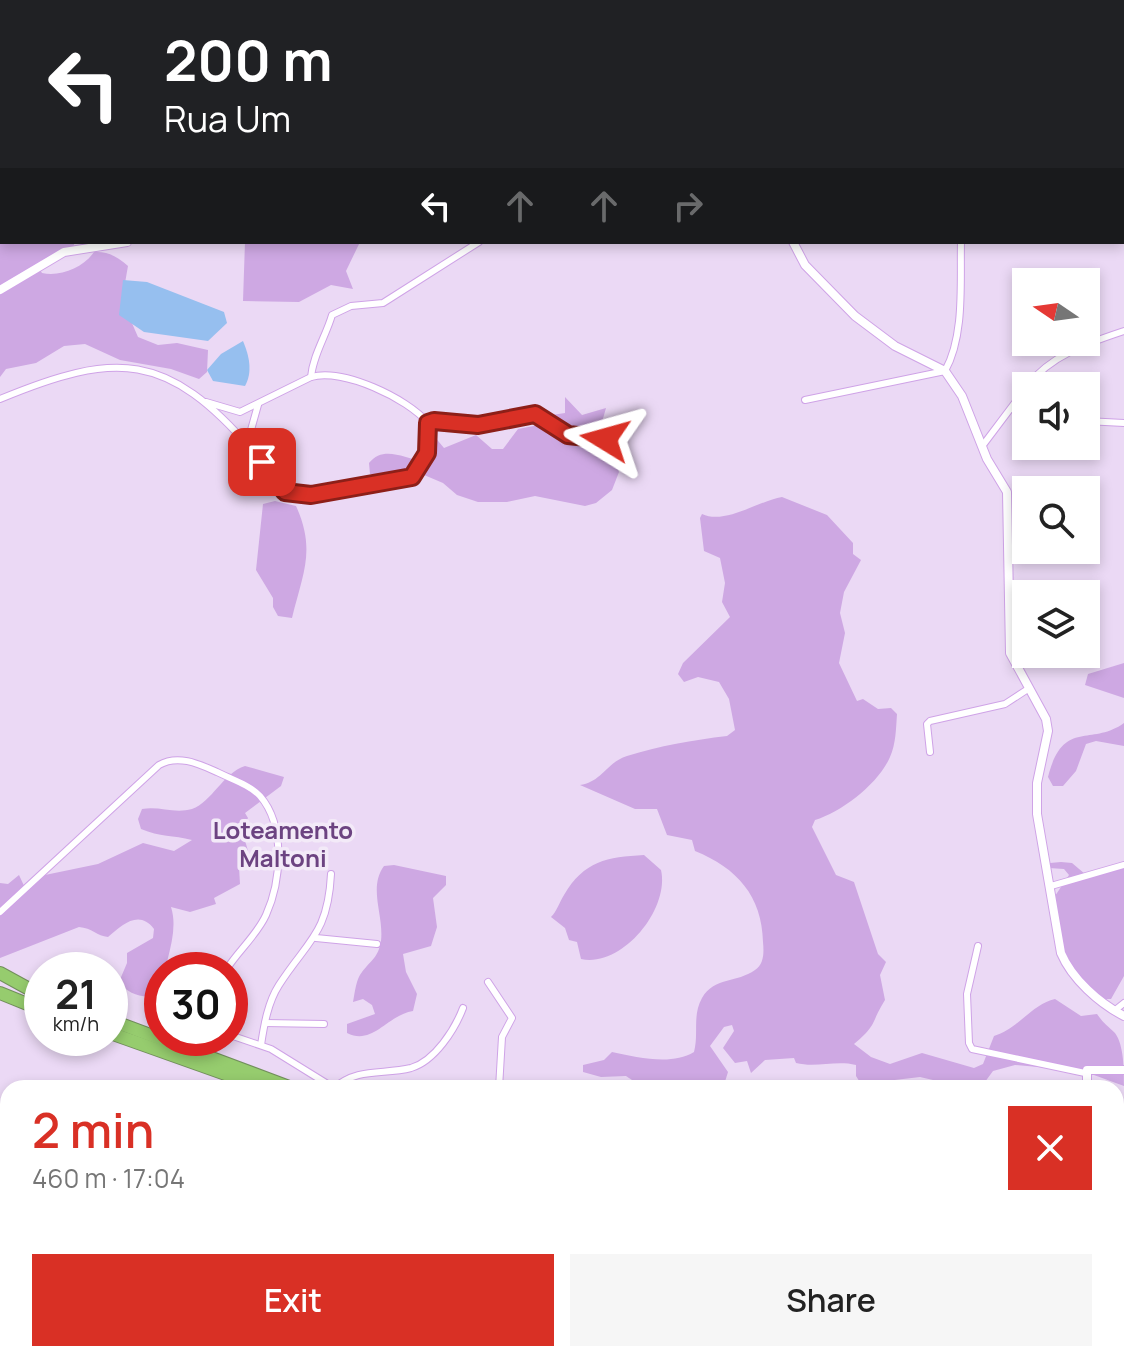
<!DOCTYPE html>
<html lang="en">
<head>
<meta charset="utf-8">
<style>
	:root { --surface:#fff; --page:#f6f6f6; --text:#222; --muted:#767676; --accent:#d93025 }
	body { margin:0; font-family:Manrope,sans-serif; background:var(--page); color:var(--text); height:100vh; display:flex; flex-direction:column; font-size:30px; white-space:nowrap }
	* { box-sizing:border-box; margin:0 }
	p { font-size:26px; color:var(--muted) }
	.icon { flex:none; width:44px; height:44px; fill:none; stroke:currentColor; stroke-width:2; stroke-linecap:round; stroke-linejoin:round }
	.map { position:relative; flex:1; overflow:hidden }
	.panel { position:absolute; left:0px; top:1080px; width:1124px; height:282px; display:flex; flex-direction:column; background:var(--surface); border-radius:24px 24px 0 0; box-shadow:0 4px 12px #0003 }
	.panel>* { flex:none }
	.guide { position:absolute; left:0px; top:0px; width:1124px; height:244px; box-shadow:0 4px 12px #0003; background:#202124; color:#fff; overflow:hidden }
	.needle { width:52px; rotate:283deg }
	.controls { position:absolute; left:1012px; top:268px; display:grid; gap:16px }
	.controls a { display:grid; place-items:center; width:88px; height:88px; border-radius:0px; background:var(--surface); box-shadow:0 4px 12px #0003; font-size:40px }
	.speed { position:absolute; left:24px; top:952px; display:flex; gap:16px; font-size:40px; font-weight:700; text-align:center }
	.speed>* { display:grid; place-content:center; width:104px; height:104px; border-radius:50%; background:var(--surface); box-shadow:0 4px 12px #0003; line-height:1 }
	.speed small { font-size:20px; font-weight:400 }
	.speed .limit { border:12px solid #d22; background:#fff; color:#111 }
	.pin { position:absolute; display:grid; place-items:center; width:68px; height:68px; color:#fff; margin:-34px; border-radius:16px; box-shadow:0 4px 12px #0006 }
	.me { position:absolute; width:88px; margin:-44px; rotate:278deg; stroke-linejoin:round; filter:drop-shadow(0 0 6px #0008) }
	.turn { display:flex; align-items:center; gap:28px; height:168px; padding:0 32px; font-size:36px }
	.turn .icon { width:104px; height:104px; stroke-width:2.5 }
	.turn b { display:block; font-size:56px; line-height:68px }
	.lanes { display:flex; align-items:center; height:76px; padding:0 32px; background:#0003; justify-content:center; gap:40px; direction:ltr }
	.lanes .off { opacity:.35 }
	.round { display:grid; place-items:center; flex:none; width:84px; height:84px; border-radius:0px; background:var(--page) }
	.headline { display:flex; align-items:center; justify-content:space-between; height:136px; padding:0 32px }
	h1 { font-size:48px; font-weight:600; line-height:60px; color:var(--accent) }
	.cta { display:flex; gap:16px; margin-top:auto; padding:16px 32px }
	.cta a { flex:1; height:92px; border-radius:0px; background:var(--accent); color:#fff; font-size:32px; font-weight:600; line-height:92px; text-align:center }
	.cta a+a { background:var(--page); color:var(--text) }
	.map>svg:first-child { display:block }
	.green { fill:#cea8e3 }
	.water { fill:#96bfef }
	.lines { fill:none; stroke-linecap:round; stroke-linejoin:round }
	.minor-casing { stroke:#cfa3e7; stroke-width:8 }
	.tertiary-casing { stroke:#cfa3e7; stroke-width:10 }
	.motorway-casing { stroke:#728f5c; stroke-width:14 }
	.minor { stroke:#fff; stroke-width:6 }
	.tertiary { stroke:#fff; stroke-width:8 }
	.motorway { stroke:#96cc6e; stroke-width:12 }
	.route-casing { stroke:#8d1f18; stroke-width:20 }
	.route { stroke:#d93025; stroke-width:14 }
	.labels { text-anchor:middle; stroke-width:7; stroke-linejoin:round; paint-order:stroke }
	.neighbourhood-label { font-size:24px; font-weight:bold; fill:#6c4381; stroke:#f3eaf8 }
</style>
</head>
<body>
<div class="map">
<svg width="1124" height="1361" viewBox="0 0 1124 1361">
	<rect width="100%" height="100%" fill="#ebd9f5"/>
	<g class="green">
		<polygon points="83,0 211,0 85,2"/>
		<polygon points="280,0 571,0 268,2"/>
		<path d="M0 222 2 242H75L72 250 40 270 42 273C60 277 83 268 94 252 108 251 118 257 128 266L122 300 138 337 158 345 177 343 208 350 207 372 199 379 171 369 120 360 85 344 64 346 36 363 6 369 0 377Z"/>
		<polygon points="245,242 360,242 346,271 353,289 331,285 299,302 243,301"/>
		<path d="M565 397 582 415 606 408 602 422 619 472 612 490 596 503 585 506 535 496 507 502H478L457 495 443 483 417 472 391 478 370 474 369 463C383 445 404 458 422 461L434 436 444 448 476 435 492 449H503L518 429 544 424 552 415 565 413Z"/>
		<path d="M782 497 827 515 853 543V554L861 560 844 592 840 613 845 633 839 663 857 701 863 699 878 709 891 708 897 714C896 728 896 744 890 757 879 783 842 812 815 820L812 827 836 875 854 882 878 954 886 962 880 975 885 1000C870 1024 878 1024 854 1044L871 1057 890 1064 922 1053 974 1068 983 1064 994 1036C1018 1029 1032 1004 1055 999L1081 1016 1097 1014C1103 1023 1108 1026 1115 1033 1124 1045 1124 1070 1124 1086L1083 1071 1015 1065 993 1071 982 1086 963 1087 920 1077 861 1084 856 1076V1065C836 1060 816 1068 796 1063L794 1058 765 1060 751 1073 747 1061 735 1063 723 1048 734 1031 732 1025 724 1027 710 1046 728 1072 723 1088H644L626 1076 601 1077 583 1072V1065L604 1060 612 1052C637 1057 671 1066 694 1052 699 1033 692 1016 702 998 714 977 737 983 755 970 764 964 764 953 763 942 762 896 737 868 695 851L692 840 667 835 657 809H635L580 785C602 782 607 762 627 756 659 746 693 740 727 736L735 730 729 699 719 682 698 677 684 682 678 674 683 663 730 617 722 602 725 583 720 558 704 551 700 518 702 514C725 525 758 501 782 497Z"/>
		<path d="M275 501 296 506C316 550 303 573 292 618L278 616 273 607V598L256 570 263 504Z"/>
		<polygon points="1124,663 1124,698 1085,685 1088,674"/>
		<path d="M1124 723V746L1096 741 1086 744 1076 771 1063 786H1053L1048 777C1063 718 1091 747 1124 723Z"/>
		<path d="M245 766 284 777 281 786 245 813 248 818 242 830 248 851 239 867 240 884 214 898 216 904 190 912 171 907C180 935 162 966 162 993 148 1001 128 995 119 982L127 963V953L153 938 154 929C139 909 122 925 108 937 97 936 92 928 79 927L0 958V883L8 884 19 875 26 890 45 875 98 864 143 843 174 851 192 840C173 835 160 837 141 829L138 819 142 809C160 806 174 814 192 809 212 802 223 773 245 766Z"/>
		<path d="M644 855 661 870C670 909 622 968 581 959L577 942 569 940 565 928 551 917C557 911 559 903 564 895 584 861 607 857 644 855Z"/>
		<polygon points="1061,862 1072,863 1085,874 1124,868 1124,976 1111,999 1100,999 1065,962 1055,896 1069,875 1064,869 1049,868 1050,863"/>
		<path d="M394 865 446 876V885L433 898 437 927 431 946 403 954 406 972 417 994 413 1011C387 1015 373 1046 347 1033V1024L375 1014 372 1005 363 999 353 1002C355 992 356 979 362 972 372 959 378 958 381 941 384 915 368 888 384 866Z"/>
		<polygon points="1124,1323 1124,1361 1090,1361 1093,1354 1116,1354 1116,1330"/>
		<polygon points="753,1354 850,1354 879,1361 752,1361"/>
	</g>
	<g class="water">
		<polygon points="123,280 147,282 224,312 227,323 208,341 144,332 119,315"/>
		<path d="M243 341C249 355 253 372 245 386L213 381 207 370 221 354Z"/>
	</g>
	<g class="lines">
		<g class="minor-casing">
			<g id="minor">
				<polyline points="372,0 374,2"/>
				<polyline points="679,0 679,2"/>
				<polyline points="1112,2 1114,0"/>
				<path d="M311 377C343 368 407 398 428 423"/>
				<path d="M1027 386C1051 355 1088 343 1124 331"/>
				<path d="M0 399C116 351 167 351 253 451 268 469 275 489 299 495L412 477 427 453 428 423 434 421 478 425 535 414 568 435 605 439 615 451 618 465"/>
				<path d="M805 400 945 371C965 335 960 282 961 242"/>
				<path d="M206 402 240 412 311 377C313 355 326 336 332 315L351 306 383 303 479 242"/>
				<polyline points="1012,409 1026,412"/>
				<polyline points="1086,421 1124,423"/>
				<polyline points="247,444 258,405"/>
				<polyline points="983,445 1026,388"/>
				<polyline points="930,752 927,724 930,721 1005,704 1028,689"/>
				<polyline points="1051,886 1124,865"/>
				<path d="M0 912 159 765C178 754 199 764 217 772 231 779 250 785 260 796 286 826 281 882 266 915 257 935 238 951 226 970"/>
				<polyline points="316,938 377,944"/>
				<polyline points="978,946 967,994 969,1043 972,1049 1085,1073"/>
				<polyline points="488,982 512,1018 502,1037 499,1088"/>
				<polyline points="1114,1011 1124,1003"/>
				<polyline points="265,1023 324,1024"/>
				<polyline points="230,1035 271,1049 334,1088"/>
				<path d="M261 1045C264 1025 268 1002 279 985 308 940 328 934 331 874"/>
				<path d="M334 1088C358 1067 383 1075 411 1068 435 1061 455 1029 463 1008"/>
			</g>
		</g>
		<g class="tertiary-casing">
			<g id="tertiary">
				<polyline points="647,0 649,2"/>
				<polyline points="568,2 572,0"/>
				<path d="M793 242 805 265 855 316 895 346 945 371 962 396 987 459 1007 492 1010 653 1046 719 1048 731 1037 783V814L1061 953C1072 979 1099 1003 1124 1016"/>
				<polyline points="0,290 64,252 127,242"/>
				<polyline points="1087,1088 1087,1070 1124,1070"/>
			</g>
		</g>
		<g class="motorway-casing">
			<g id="motorway">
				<polyline points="0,973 42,996"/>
				<polyline points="0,993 42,1010"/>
				<polyline points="110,1020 292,1088"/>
				<polyline points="110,1033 265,1088"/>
				<polyline points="1116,1167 1124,1169"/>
				<polyline points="1116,1186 1124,1190"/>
			</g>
		</g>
		<use href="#minor" class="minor"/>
		<use href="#tertiary" class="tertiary"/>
		<use href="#motorway" class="motorway"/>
	</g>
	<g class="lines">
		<g class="route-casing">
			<polyline id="route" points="262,462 285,492 311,495 412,477 427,453 428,423 434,421 478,425 535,414 568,435 605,439"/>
		</g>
		<use href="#route" class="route"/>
	</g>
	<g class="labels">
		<g class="neighbourhood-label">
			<text x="283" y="839">Loteamento<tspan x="283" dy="28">Maltoni</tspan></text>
		</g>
	</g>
</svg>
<div class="controls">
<a><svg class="needle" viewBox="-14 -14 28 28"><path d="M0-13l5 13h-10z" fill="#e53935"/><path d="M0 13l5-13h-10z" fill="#767676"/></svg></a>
<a><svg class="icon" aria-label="sound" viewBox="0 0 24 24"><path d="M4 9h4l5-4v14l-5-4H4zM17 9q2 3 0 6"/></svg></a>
<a><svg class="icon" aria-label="search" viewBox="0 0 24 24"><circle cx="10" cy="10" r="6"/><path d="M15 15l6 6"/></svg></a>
<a><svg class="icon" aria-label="layers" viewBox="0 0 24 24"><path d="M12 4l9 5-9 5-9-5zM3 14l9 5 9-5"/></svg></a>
</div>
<div class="speed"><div>21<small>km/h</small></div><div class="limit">30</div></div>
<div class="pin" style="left:262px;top:462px;background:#d93025"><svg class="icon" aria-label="arrive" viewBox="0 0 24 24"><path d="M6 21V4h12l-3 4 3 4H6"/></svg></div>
<svg class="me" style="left:605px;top:439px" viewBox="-20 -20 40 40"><path d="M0-17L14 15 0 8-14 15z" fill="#d93025" stroke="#fff" stroke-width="4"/></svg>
<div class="guide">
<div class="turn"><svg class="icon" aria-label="left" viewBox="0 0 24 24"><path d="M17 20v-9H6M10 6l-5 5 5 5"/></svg><div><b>200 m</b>Rua Um</div></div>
<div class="lanes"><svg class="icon" aria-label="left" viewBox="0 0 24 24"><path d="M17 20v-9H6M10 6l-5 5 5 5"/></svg><svg class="icon off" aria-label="ahead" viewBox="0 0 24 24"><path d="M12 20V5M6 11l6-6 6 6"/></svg><svg class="icon off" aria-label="ahead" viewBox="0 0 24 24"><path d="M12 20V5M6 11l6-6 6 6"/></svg><svg class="icon off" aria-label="right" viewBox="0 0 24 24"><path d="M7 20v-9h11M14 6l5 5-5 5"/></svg></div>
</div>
<section class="panel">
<div class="headline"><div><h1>2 min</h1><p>460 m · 17:04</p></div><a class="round" style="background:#d93025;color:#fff"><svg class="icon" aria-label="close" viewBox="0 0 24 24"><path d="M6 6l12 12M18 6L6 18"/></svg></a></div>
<div class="cta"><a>Exit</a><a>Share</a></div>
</section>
</div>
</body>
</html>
